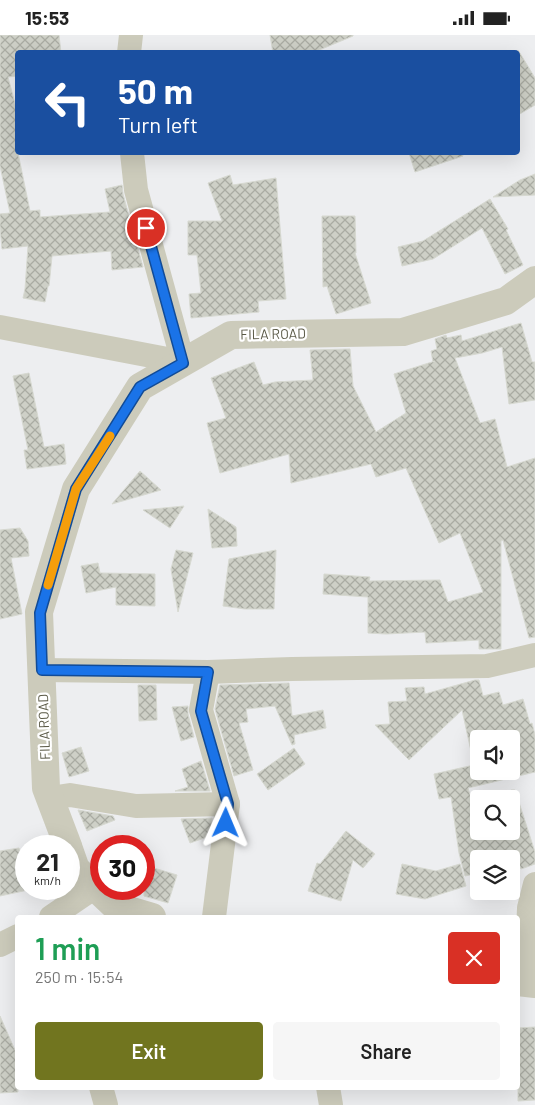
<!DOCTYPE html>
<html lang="en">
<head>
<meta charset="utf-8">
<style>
	:root { --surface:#fff; --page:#f6f6f6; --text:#222; --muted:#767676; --accent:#71751f }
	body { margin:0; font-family:Barlow,sans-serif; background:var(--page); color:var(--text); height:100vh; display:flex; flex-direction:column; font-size:19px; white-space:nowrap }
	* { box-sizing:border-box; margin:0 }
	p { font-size:16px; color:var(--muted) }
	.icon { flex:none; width:28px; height:28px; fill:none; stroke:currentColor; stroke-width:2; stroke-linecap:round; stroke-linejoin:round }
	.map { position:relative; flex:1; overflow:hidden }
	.side { position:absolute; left:15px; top:880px; width:505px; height:175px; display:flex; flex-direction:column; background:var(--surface); border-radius:5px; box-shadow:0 5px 20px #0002 }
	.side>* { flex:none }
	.banner { position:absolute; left:15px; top:15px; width:505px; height:105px; border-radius:5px; box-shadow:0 5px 20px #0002; background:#1a4fa0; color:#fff; overflow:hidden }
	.fabs { position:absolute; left:470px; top:695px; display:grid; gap:10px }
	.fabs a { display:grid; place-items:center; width:50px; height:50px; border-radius:5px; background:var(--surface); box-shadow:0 5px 20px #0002; font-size:25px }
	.speed { position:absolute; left:15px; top:800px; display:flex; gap:10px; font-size:25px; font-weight:700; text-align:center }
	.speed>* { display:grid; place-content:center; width:65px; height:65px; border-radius:50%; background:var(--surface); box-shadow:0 5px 20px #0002; line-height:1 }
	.speed small { font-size:12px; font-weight:400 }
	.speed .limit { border:8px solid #d22; background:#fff; color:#111 }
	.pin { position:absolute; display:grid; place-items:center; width:42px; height:42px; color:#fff; margin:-21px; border:2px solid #fff; border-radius:50%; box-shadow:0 1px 5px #0007 }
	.me { position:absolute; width:55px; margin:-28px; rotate:1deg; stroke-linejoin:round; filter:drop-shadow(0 0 4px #0008) }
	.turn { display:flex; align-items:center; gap:18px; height:105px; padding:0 20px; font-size:22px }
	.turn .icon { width:65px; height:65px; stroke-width:2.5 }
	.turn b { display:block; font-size:35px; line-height:42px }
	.round { display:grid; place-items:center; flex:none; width:52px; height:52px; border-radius:5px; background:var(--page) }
	.head { display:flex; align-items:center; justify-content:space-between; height:85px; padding:0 20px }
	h1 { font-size:30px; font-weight:600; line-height:38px; color:#1e9e55 }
	.primary-button { display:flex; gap:10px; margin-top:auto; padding:10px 20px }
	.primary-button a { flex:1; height:58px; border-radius:5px; background:var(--accent); color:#fff; font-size:20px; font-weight:600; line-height:58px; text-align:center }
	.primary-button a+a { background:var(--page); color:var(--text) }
	.status { display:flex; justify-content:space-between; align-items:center; height:35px; padding:0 25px; background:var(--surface); direction:ltr }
	.status svg { height:14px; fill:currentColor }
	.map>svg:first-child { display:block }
	.building { fill:url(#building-cross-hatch); stroke:#d7d9d1; fill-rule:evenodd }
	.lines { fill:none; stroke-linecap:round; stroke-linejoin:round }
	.minor { stroke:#cccbbb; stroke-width:24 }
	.tertiary { stroke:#cccbbb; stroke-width:28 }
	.route-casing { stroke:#114b97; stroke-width:12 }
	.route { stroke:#1a73e8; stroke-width:9 }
	.slow { stroke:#f59e0b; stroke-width:9 }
	.labels { text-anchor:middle; stroke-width:4.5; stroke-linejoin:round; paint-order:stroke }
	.street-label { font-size:14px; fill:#5a5946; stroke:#fff }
</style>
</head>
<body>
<div class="status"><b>15:53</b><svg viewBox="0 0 49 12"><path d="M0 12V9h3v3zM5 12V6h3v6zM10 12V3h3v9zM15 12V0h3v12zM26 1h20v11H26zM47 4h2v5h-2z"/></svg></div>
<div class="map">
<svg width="535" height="1070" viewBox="0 0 535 1070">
	<defs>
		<pattern id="building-cross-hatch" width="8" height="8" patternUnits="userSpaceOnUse" patternTransform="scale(1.25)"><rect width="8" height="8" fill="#ced0c7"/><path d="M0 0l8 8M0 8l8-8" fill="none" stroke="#aaaca3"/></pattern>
	</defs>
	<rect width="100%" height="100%" fill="#edeef0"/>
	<g class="building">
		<polygon points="0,0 59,0 61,18 18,18 18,41 8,42 18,80 18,118 30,176 40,175 40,182 110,177 105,154 122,150 123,159 143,232 112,235 111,216 52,221 49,251 48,251 45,267 23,263 25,254 28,211 2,214 0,193 0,179 10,178 0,131"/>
		<polygon points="270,0 353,0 353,1 312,18 273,18"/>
		<polygon points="518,15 535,43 535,70 518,80"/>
		<polygon points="409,118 462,118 463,121 415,137"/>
		<polygon points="535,139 535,160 493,162 520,145"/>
		<polygon points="230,140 233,150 276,143 286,264 258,266 259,277 191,283 189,259 201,258 197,220 188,220 188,186 222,186 208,148"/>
		<polygon points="490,164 508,194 506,195 523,230 505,239 482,193 433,224 402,231 398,212 423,206"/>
		<polygon points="322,181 355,181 356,218 355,218 371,268 336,279 327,251 323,252"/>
		<polygon points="521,288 532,327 535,327 535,365 509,369 502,312 482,318 455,323 480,388 495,384 507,432 535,423 535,602 529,603 503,505 501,506 501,614 479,614 479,605 426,608 425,597 386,599 368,598 368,562 323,559 324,539 370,542 369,546 440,545 448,567 483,557 460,498 439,508 406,433 376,442 371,429 291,448 289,419 220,438 207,388 226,383 211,343 254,327 263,350 275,347 313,345 310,315 350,314 353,351 376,397 406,378 394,339 435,326 433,327 431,316 437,314 435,304 446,300 447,303 461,300 462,306"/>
		<polygon points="29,338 44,412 64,409 66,429 27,434 24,415 28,415 13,341"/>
		<polygon points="140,436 161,455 112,469"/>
		<polygon points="184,471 170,493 143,475"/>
		<polygon points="208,474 236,492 237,511 212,513"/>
		<polygon points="20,493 28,506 29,521 11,523 22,579 0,584 0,495"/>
		<polygon points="176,515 193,518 178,577 171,534"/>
		<polygon points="276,515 274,574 245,574 223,571 229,524"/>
		<polygon points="98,528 100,538 155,539 155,571 116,570 116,552 86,558 81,531"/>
		<path d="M475 645H479L483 661 499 657 503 670 523 664 530 689 532 688 535 700V737L468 753 479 788V796H511V755H515L535 817V829L521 834 517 824H479V838L465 841 459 818 451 762 439 764 434 739 474 730 462 675 409 725 375 690 390 689 388 667 407 666 405 653 424 652 425 659ZM479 704H511V736H479Z"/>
		<polygon points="289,648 292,681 323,675 326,693 294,700 295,709 292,710 275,671 246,674 248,687 239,688 253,735 234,741 215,674 220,650"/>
		<polygon points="138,650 156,650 157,685 139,686"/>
		<polygon points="188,671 188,679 194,702 181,706 172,672"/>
		<polygon points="81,712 89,736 69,742 62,718"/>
		<polygon points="294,713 305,729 268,755 257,739"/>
		<polygon points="201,726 210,756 175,756 188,752 182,734"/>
		<polygon points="78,775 113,781 115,785 87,796"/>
		<polygon points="212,783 210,801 190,808 181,784"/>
		<polygon points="346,796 375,819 363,833 353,825 341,866 308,856 317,828 320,829"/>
		<polygon points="19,813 26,847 26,854 28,854 28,855 0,861 0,816"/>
		<polygon points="402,829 436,836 460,829 466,851 425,864 396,859"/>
		<polygon points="144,830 177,840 168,868 144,861"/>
		<polygon points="0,981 18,1022 18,1057 0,1058"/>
		<polygon points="535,992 535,1065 518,1066 518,993"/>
	</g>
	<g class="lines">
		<g class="minor">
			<polyline points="129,18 131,0"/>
			<polyline points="0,292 183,327 136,155 132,118"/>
			<polyline points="41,635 208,637 292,634 487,631 535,620"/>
			<polyline points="208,637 201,675 228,769 214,882"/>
			<polyline points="50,763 70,760 136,771 228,769"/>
			<polyline points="51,882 95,852"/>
			<polyline points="0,910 18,901"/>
			<polyline points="526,948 529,873 535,849"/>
			<polyline points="101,1052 106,1070"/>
			<polyline points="328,1052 331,1070"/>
		</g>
		<g class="tertiary">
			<polyline points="68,811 46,753 39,577 76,454 140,352 231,300 403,297 506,266 535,245"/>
			<polyline points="69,814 76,834 115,871 152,882"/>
			<polyline points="518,947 535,949"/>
		</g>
	</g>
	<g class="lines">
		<g class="route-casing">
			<polyline id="route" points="146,193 183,328 140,352 76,454 40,578 42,635 208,637 201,676 228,769 226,788"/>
		</g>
		<use href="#route" class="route"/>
		<polyline class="slow" points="48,550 76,454 110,401"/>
	</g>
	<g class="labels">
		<g class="street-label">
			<text transform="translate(273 299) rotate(-1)" y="5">FILA ROAD</text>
			<text transform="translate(44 692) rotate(-92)" y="5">FILA ROAD</text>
		</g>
	</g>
</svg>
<div class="fabs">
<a><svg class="icon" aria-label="sound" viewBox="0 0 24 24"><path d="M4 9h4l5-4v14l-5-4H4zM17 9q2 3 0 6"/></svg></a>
<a><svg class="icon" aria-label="search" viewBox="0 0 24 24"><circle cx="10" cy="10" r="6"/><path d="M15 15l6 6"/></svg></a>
<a><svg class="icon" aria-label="layers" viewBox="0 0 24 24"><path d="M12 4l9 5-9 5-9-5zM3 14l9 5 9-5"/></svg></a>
</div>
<div class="speed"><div>21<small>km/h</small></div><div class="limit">30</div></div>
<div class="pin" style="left:146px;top:193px;background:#d93025"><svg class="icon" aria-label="arrive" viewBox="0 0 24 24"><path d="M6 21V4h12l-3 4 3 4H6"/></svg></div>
<svg class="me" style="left:226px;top:788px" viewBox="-20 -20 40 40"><path d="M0-17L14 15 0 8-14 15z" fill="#1a73e8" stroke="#fff" stroke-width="4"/></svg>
<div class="banner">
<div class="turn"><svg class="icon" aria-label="left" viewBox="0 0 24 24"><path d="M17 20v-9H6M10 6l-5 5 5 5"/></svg><div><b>50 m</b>Turn left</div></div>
</div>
<section class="side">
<div class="head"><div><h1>1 min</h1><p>250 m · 15:54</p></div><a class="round" style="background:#d93025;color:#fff"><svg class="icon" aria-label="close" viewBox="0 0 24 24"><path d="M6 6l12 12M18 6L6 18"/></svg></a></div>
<div class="primary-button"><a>Exit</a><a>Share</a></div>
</section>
</div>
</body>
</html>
